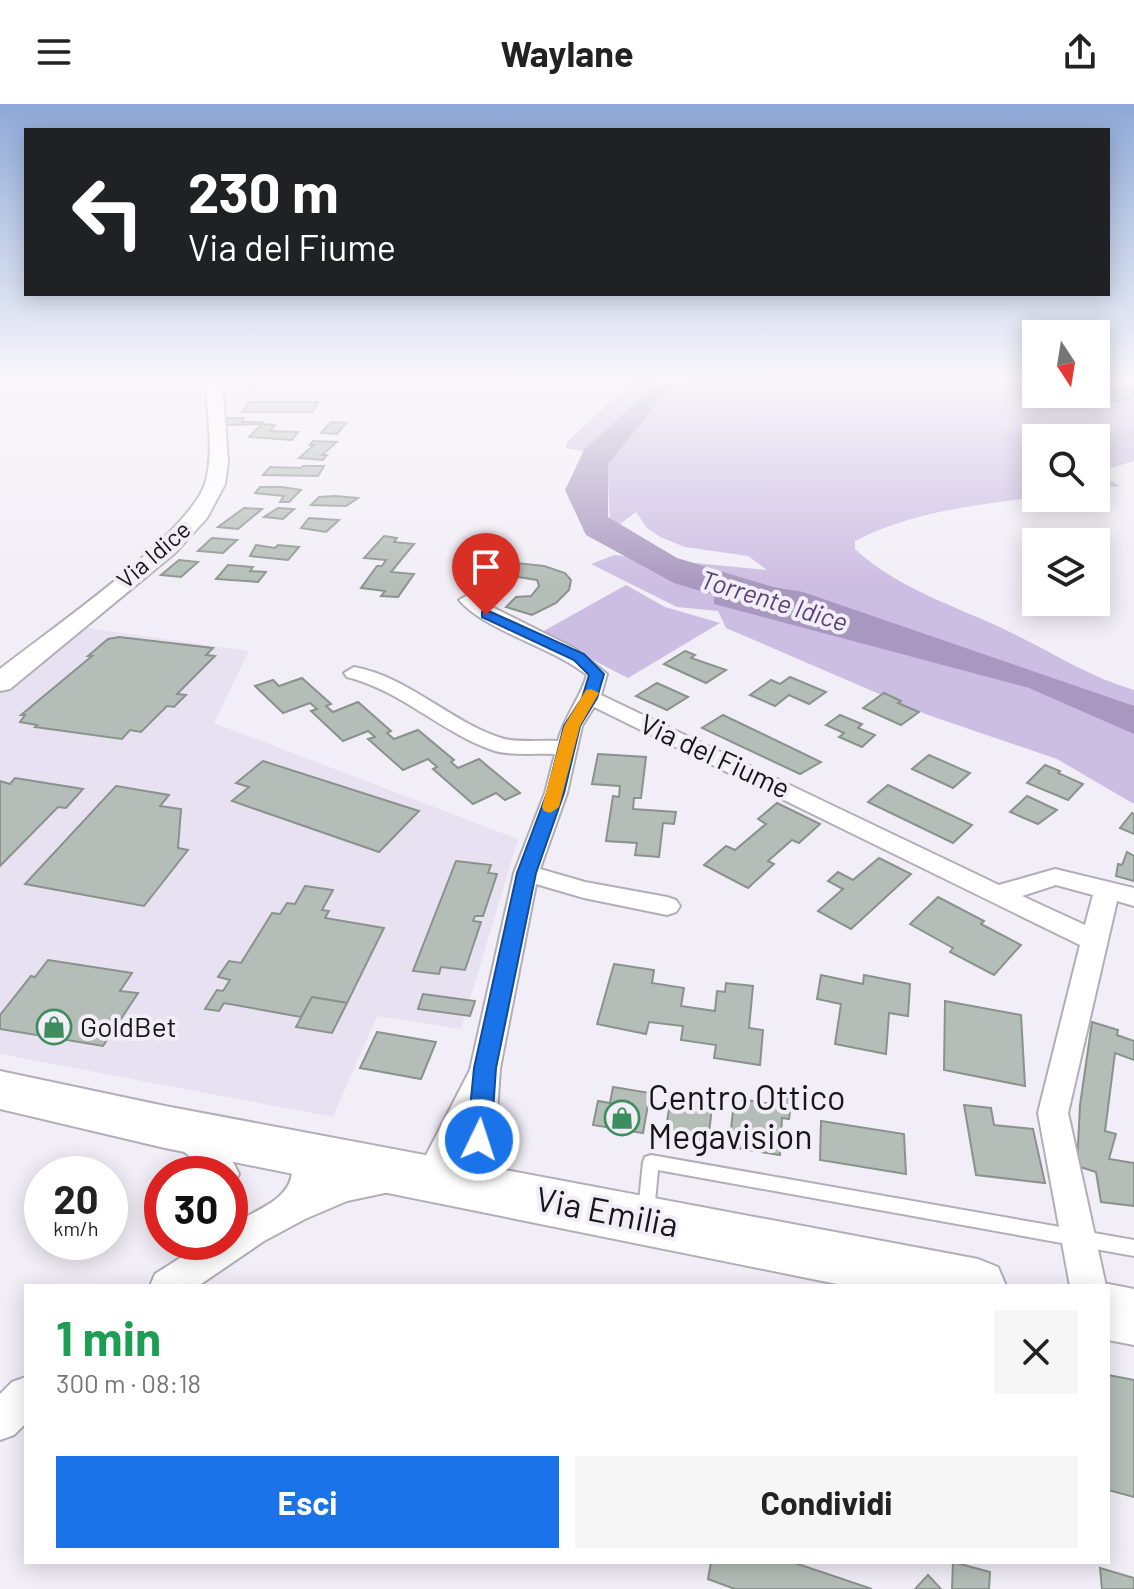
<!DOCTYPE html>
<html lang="it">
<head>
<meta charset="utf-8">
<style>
	:root { --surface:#fff; --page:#f6f6f6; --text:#222; --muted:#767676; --accent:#1a73e8 }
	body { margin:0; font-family:Barlow,sans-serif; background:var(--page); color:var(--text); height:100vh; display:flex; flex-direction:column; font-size:30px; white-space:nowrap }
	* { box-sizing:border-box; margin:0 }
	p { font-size:26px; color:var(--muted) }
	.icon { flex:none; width:44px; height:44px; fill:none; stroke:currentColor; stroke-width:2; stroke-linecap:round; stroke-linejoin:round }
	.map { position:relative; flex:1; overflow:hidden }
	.side { position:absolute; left:24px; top:1180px; width:1086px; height:280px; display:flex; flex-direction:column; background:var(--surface); border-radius:0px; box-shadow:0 4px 20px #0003 }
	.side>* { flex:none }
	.hud { position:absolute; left:24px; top:24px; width:1086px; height:168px; border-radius:0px; box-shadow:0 4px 20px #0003; background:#202124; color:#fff; overflow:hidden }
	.needle { width:52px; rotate:168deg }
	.tools { position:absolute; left:1022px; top:216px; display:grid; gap:16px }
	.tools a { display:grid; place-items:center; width:88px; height:88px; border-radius:0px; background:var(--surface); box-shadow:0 4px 20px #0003; font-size:40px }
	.speed { position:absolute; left:24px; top:1052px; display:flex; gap:16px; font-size:40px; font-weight:700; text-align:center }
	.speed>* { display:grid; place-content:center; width:104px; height:104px; border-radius:50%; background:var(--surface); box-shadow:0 4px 20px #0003; line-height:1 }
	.speed small { font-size:20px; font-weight:400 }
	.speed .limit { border:12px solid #d22; background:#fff; color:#111 }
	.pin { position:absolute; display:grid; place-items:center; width:68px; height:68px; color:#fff; margin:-82px -34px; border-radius:50% 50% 50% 0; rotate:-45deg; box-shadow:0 0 8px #0007 }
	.pin .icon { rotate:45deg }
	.me { position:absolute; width:88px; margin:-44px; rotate:4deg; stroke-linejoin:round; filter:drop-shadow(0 0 6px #0008) }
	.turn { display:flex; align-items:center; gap:28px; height:168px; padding:0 32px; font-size:36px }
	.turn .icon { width:104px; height:104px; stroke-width:2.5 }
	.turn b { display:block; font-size:56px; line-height:68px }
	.round { display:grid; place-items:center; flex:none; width:84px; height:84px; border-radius:0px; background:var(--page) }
	.headline { display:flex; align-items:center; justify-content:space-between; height:136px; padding:0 32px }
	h1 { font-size:48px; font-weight:700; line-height:60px; color:#1e9e55 }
	.cta { display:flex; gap:16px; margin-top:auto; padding:16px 32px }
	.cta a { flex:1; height:92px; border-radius:0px; background:var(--accent); color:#fff; font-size:32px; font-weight:700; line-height:92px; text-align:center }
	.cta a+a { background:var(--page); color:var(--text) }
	header { display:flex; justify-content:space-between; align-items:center; height:104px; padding:0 32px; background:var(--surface); font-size:36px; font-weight:700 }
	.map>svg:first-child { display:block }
	.built { fill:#e8e1f1 }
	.green { fill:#ccbde2 }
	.water { fill:#a898bf }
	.building { fill:#b4bdb7; stroke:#8a928c; stroke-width:2 }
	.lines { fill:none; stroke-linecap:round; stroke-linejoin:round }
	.service-casing { stroke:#b2aeb7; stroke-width:4 }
	.minor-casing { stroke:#b2aeb7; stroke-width:4 }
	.secondary-casing { stroke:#b2aeb7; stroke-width:4 }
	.primary-casing { stroke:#b2aeb7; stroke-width:4 }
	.service { fill:#fff; fill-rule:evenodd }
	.minor { fill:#fff; fill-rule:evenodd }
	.secondary { fill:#fff; fill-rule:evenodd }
	.primary { fill:#fff; fill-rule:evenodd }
	.route { fill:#1a73e8; stroke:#114b97; stroke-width:2 }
	.slow { fill:#f59e0b }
	.labels { text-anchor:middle; stroke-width:8; stroke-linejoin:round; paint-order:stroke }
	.far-street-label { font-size:24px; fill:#161518; stroke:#f2eef7 }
	.far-water-label { font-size:26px; font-style:italic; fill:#594176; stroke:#f2eef7 }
	.street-label { font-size:28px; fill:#161518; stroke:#f2eef7 }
	.poi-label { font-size:28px; fill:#161518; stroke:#f2eef7; text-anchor:start }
	.near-poi-label { font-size:34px; fill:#161518; stroke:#f2eef7; text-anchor:start }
	.near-street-label { font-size:34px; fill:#161518; stroke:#f2eef7 }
</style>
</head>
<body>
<header><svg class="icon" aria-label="menu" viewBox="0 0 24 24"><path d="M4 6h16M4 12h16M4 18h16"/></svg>Waylane<svg class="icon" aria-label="share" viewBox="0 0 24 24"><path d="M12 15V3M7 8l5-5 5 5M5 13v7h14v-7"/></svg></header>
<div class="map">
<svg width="1134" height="1485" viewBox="0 0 1134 1485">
	<rect width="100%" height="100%" fill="#f2eef7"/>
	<polygon class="built" points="80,523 249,547 214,619 518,735 461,925 377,912 333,1013 0,950 0,591"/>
	<g class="green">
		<path d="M634 275H1036V290H1096V275H1134V357L1097 368 1120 382 1096 385V334H1036V393C973 402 913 407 855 437V445C899 486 959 503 1012 529 1053 549 1090 573 1134 586V700L1057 655 928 611 726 524 718 507 677 503 591 460 614 451 767 466 748 452 685 443 660 433 647 424 636 408 620 420 610 416 607 351 566 344 567 338Z"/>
		<polygon points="626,481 665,503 720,519 628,574 540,529"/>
	</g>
	<polygon class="water" points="672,275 695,275 667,287 608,360 608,413 677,454 773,483 803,488 1134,602 1134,630 1029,584 714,500 714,491 674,479 586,431 565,386 584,346 652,284"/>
	<g class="building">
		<polygon points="1128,285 1134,287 1134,293 1088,302 1072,295"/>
		<polygon points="249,298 318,298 313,308 242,308"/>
		<polygon points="228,314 244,314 242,318 262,318 261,320 225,321"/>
		<polygon points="331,318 346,319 337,330 321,329"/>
		<polygon points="262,320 275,321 270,327 298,328 292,336 249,333"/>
		<polygon points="313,337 337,338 322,351 327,351 323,356 299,354 314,341 310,341"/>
		<polygon points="303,362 324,362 318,372 263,371 270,363 301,364"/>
		<polygon points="260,383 282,383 301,386 289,398 280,398 284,392 255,389"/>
		<polygon points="335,392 358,394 346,402 311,401 319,393"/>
		<polygon points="244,404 262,405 238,425 218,423"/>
		<polygon points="278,404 294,405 283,415 264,413"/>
		<polygon points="309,414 339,416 326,428 301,424"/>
		<polygon points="384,432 397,434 394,438 414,440 391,468 414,470 398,493 381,492 385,487 361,484 377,462 382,462 386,456 364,454"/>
		<polygon points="212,434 237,436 223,449 198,447"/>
		<polygon points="256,441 275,444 278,441 299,443 288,456 250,452"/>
		<polygon points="179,456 198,458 181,473 161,471"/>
		<polygon points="516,459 544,462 565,469 571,476 569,486 556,499 532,511 506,503 516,493 531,492 539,482 537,476 505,471"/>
		<polygon points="228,461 253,463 250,467 266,468 258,478 216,475"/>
		<polygon points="119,533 213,544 206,551 215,552 177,590 186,591 174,603 167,602 141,628 130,626 122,635 35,623 37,621 20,618 25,611 21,611 92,552 88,552 108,535"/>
		<polygon points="685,547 695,551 691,554 726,566 706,579 664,560"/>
		<polygon points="790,573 826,588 809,600 789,591 775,602 750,591 771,576 780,580"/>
		<polygon points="302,574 331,600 326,602 333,608 358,598 391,627 387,629 394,635 418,626 454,656 451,658 458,664 479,655 520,689 505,696 496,689 473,700 433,665 437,663 428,655 403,666 368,635 375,633 368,627 343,637 311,607 317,605 310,599 283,609 255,582 273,576 279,582"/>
		<polygon points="657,579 688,593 667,606 636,592"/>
		<polygon points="884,589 901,597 898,599 919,608 901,621 863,604"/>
		<polygon points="723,611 821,658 800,670 702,624"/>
		<polygon points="840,611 862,620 858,624 875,631 862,643 839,633 844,629 826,621"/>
		<polygon points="598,650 646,653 641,694 634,694 633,705 676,708 674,720 663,719 659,753 635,751 637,739 606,737 613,692 619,693 620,682 592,680"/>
		<polygon points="929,651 970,669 953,684 912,665"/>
		<polygon points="263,657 419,707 379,748 232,697 249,683 236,679"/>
		<polygon points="1045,661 1060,667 1058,669 1083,680 1068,696 1027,679"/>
		<polygon points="15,674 83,685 66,704 58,703 0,762 0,677 10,680"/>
		<polygon points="888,681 972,721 953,739 868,698"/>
		<polygon points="116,682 169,691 160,702 181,705 178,744 188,746 144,802 25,780"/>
		<polygon points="1027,692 1057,706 1038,720 1010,708"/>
		<polygon points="777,699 820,720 799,739 792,736 768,757 774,760 748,784 704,761 726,742 735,746 766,720 758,715"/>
		<polygon points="1132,709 1134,710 1134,730 1120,724"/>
		<polygon points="1127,748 1134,752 1134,777 1116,772 1118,760 1122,761"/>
		<polygon points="879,754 911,770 851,825 818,807 843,785 828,777 838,768 853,776"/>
		<polygon points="456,757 491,761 488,769 497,770 483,812 475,812 473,817 481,818 465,866 441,863 439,870 413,867"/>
		<polygon points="305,782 333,786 322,806 329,807 325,814 384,824 347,899 312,893 301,913 224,899 219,907 205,905 217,886 223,887 230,876 218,873 229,857 241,859 272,809 280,810 287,799 295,800"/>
		<polygon points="938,793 984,817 981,820 1021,841 994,871 950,848 953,844 910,820"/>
		<polygon points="48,856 132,869 120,887 138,889 103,942 0,925 0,911 31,872 35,873"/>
		<polygon points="614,860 654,866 652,879 684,884 681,902 715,907 717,887 725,888 726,879 753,882 749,924 763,926 760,961 714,954 716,941 681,936 683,922 649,918 646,930 597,920"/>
		<polygon points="821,871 863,880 864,871 910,880 908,912 889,909 886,950 835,940 841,900 817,895"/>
		<polygon points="423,890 475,897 470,912 418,905"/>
		<polygon points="312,893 347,899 332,929 296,923"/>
		<polygon points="945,897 1021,911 1025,982 944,966"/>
		<polygon points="1092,918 1118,926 1117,931 1134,937 1134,956 1115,949 1105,1027 1116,1030 1109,1055 1134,1059 1134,1102 1101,1098 1096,1068 1077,1062 1080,1001"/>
		<polygon points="377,928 436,938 421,975 360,964"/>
		<polygon points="613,983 650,989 643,1029 593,1021 598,997 610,999"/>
		<polygon points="672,988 713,995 708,1037 665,1029"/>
		<polygon points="779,989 792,991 789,1015 782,1014 780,1051 729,1043 733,1007 740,1008 741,995 778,1001"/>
		<polygon points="964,1001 991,1004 994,1021 1033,1025 1045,1079 976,1071"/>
		<polygon points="821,1017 904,1030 906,1070 820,1056"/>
		<polygon points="1108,1271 1134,1276 1134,1393 1108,1386"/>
		<polygon points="711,1458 792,1458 872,1485 735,1485 708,1475"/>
		<polygon points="953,1458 990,1468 989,1485 952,1485"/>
		<polygon points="1100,1464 1134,1474 1134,1485 1102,1485"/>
		<polygon points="928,1471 941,1485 915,1485"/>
	</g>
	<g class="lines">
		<g class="service-casing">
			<polygon id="service" points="651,1051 1134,1136 1134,1152 658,1066 654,1108 652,1113 646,1115 640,1113 638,1108 643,1058 645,1053"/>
		</g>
		<g class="minor-casing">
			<g id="minor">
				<path d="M468 491 574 544 607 570 601 591 999 781 1055 765 1134 784V802L1117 797 1068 1009 1106 1182H1070L1038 1009 1080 841 594 603 582 622 567 689 540 765 585 778 667 793 676 796 680 802 676 808 667 811 584 794 536 780 500 964 492 1082 488 1092 476 1096 464 1092 460 1082 463 1042 443 1085 431 1089 411 1085 407 1075 411 1065 421 1061 470 966 514 769 545 689 555 650C535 649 510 652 492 646 441 628 400 586 347 573L344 569 354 563C409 573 449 617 501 634 517 639 540 636 558 637 564 613 580 595 587 571 551 542 487 528 459 496ZM1056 781 1093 791 1085 821 1022 792Z"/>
				<path d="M189 1021C214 1030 228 1046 239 1070L234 1080 230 1082V1070H206C197 1055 181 1049 173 1034L178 1025Z"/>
				<path d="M305 1036 316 1040 325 1061V1076C345 1068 372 1059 394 1067L398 1077 394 1087 347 1097 305 1115 264 1137 198 1182H150L155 1170 205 1138H230V1122C259 1103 304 1093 289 1050L294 1040Z"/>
				<polygon points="26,1273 26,1319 14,1331 0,1336 0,1290 12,1278"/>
			</g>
		</g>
		<g class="secondary-casing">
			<path id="secondary" d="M206 275H222L228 358 225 380 207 414 175 449 10 585 0 587V565C48 527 187 432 205 380 215 348 206 307 206 275Z"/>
		</g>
		<g class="primary-casing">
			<g id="primary">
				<polygon points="0,967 165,1002 978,1155 998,1163 1006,1182 847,1182 165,1044 0,1005"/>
				<polygon points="1108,1180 1134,1185 1134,1241 1108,1236 1108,1182 1104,1182"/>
			</g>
		</g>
		<use href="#service" class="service"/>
		<use href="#minor" class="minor"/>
		<use href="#secondary" class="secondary"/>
		<use href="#primary" class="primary"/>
	</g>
	<linearGradient id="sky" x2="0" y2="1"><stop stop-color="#8ea9d8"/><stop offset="0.57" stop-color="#f9f7fb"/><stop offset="1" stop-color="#f9f7fb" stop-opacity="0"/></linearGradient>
	<rect width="1134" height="483" fill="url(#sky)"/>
	<polygon class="route" points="482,508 491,508 584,550 604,570 597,594 580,622 564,689 536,769 496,964 491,1036 488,1043 479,1046 471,1043 467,1036 474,964 517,769 547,689 564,622 582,594 589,571 574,556 482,513"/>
	<polygon class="slow" points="591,585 599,589 580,622 559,703 550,709 544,707 542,703 564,622 586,586"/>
	<defs>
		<g id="shop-ring" transform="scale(1.8)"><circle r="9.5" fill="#f2eef7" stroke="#3d8e5f" stroke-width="1.5"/><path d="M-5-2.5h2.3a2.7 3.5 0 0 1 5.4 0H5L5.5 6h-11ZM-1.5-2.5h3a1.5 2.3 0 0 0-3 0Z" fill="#3d8e5f"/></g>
	</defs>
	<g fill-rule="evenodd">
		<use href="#shop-ring" x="54" y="923"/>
		<use href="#shop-ring" x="622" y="1014"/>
	</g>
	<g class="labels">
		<g class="far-street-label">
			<text transform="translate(154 451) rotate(-41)" y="8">Via Idice</text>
		</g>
		<g class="far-water-label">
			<text transform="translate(774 497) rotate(17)" y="9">Torrente Idice</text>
		</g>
		<g class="street-label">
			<text transform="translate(715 652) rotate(25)" y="10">Via del Fiume</text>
		</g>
		<g class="poi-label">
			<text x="80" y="933">GoldBet</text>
		</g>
		<g class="near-poi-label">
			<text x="648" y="1006">Centro Ottico<tspan x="648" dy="39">Megavision</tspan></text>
		</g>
		<g class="near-street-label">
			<text transform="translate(607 1108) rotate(11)" y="12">Via Emilia</text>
		</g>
	</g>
</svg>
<div class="tools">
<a><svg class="needle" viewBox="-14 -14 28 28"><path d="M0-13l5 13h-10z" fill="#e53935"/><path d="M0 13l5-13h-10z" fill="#767676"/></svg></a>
<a><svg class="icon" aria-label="search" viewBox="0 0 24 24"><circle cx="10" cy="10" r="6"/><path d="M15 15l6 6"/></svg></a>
<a><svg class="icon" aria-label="layers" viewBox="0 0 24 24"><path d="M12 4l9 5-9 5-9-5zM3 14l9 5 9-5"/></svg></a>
</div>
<div class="speed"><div>20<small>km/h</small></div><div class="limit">30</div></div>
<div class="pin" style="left:486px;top:511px;background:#d93025"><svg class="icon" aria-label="arrive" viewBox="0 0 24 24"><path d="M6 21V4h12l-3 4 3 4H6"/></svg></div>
<svg class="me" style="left:479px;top:1036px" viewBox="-20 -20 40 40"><circle r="17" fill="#1a73e8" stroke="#fff" stroke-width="3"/><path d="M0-11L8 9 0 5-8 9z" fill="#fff"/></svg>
<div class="hud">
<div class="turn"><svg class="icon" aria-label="left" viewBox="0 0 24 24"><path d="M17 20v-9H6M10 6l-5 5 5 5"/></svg><div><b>230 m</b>Via del Fiume</div></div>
</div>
<section class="side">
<div class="headline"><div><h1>1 min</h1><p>300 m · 08:18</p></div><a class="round"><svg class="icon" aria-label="close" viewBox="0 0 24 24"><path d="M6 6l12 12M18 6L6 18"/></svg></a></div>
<div class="cta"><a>Esci</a><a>Condividi</a></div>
</section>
</div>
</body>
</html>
